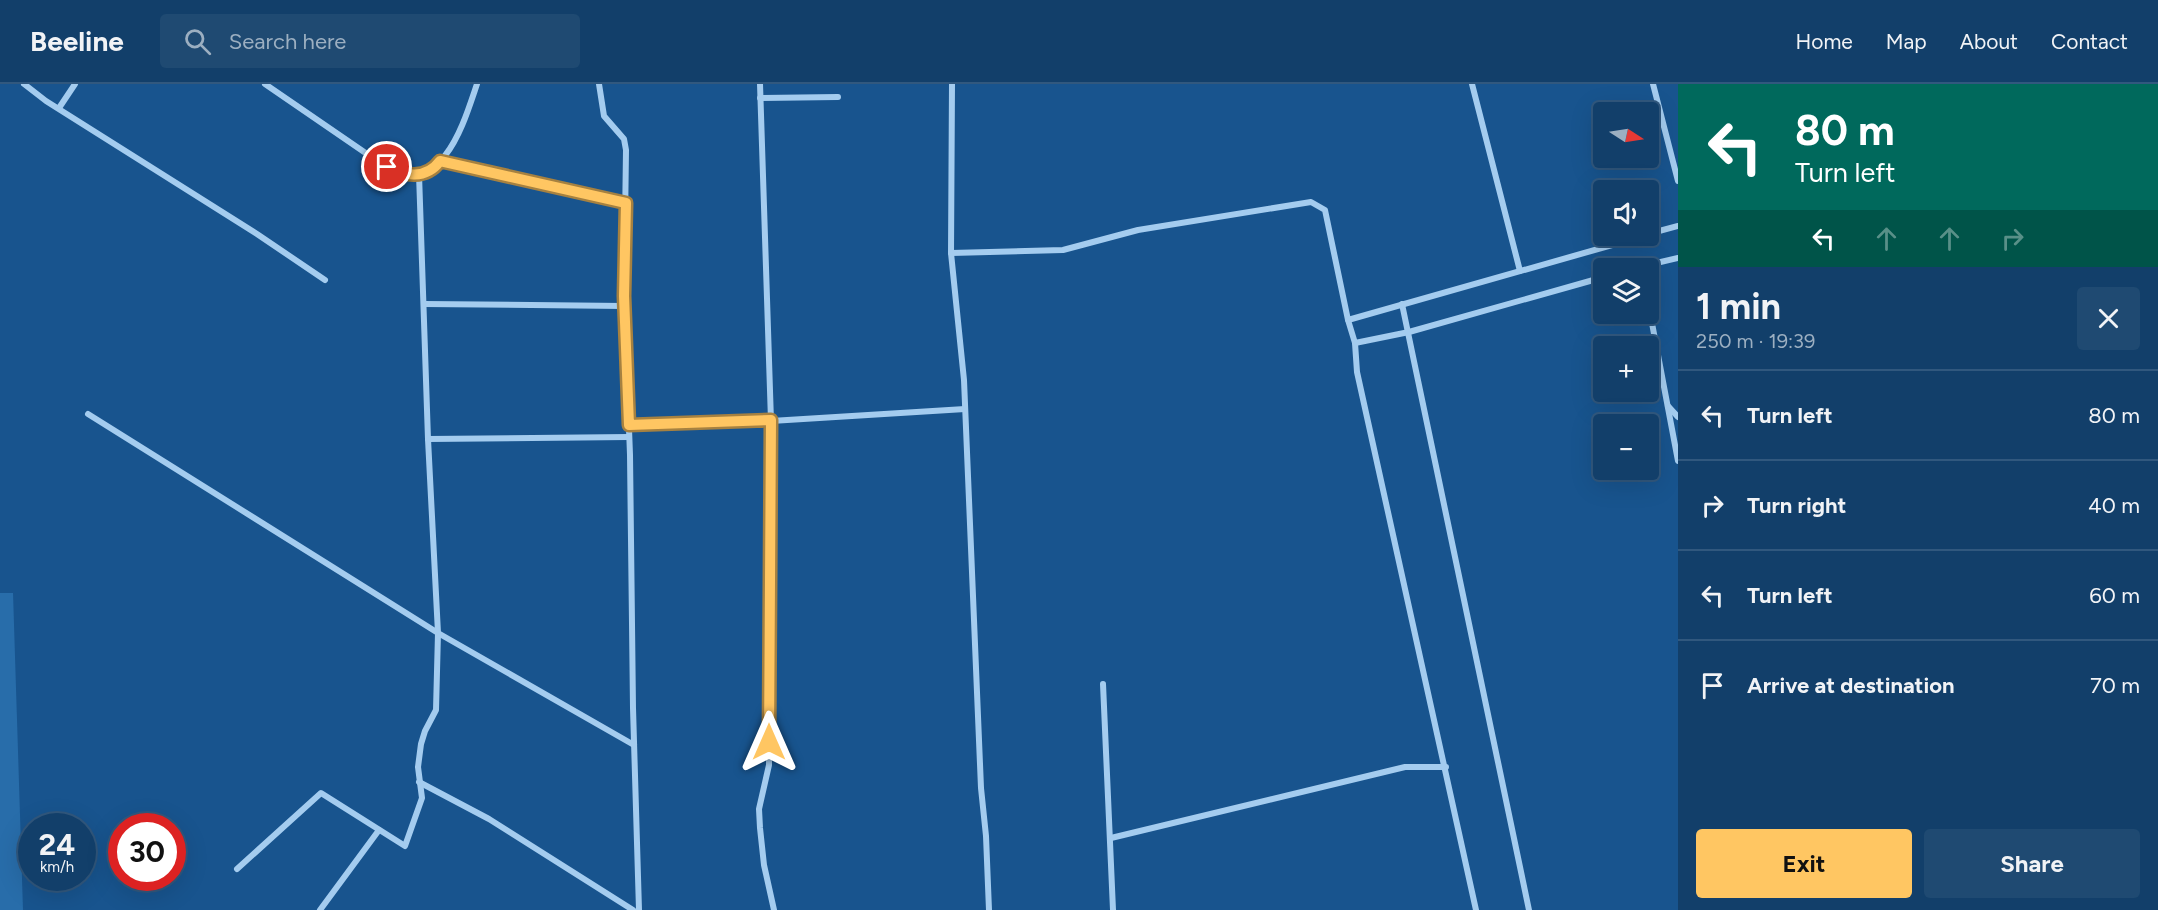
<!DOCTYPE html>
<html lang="en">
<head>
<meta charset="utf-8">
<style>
	:root { --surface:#123f6a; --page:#1f4a72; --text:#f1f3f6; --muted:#9cafc1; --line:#31587e; --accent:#ffc662 }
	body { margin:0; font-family:Figtree,sans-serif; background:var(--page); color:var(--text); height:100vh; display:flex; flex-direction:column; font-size:22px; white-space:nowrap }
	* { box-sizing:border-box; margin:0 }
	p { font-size:20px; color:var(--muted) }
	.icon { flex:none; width:33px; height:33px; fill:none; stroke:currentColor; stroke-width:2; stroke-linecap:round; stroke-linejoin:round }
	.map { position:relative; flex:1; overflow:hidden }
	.sheet { display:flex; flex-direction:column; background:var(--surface); width:480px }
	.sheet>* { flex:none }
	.top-card { background:#00695c; color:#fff; overflow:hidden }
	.needle { width:39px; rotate:102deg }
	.controls { position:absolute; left:1593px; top:18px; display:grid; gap:12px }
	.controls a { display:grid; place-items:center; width:66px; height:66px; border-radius:6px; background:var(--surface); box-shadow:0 6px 24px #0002,0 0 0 2px var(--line); font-size:30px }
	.speed { position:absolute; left:18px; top:729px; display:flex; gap:12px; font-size:30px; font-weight:700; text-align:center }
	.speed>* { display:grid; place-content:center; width:78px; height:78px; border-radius:50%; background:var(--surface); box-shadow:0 6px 24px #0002,0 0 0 2px var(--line); line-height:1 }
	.speed small { font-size:15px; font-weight:400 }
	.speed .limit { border:9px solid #d22; background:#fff; color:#111 }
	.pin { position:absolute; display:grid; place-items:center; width:51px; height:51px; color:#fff; margin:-26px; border:3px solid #fff; border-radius:50%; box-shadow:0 2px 6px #0007 }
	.me { position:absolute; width:66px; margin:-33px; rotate:0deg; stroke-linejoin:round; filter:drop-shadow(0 0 4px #0008) }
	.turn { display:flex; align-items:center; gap:21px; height:126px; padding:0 18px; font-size:27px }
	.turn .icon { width:78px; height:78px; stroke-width:2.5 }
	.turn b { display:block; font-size:42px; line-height:51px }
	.lanes { display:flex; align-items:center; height:57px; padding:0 18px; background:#0003; justify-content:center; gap:30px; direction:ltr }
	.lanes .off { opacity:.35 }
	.round { display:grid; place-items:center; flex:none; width:63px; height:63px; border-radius:6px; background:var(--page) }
	.head { display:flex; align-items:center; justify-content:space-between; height:102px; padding:0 18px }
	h1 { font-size:36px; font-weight:700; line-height:45px }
	.action { display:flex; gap:12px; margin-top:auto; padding:12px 18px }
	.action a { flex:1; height:69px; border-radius:6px; background:var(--accent); color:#111; font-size:24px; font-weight:700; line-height:69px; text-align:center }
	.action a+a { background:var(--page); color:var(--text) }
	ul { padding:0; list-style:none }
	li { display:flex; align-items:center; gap:18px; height:90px; padding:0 18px; border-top:2px solid var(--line) }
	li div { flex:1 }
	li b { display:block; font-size:22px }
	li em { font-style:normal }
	header { display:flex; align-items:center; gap:36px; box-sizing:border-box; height:84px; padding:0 30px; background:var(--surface); border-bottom:2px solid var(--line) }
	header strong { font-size:28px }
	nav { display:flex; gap:33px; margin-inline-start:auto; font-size:21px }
	.search { width:420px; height:54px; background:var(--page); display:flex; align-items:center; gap:15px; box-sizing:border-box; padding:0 21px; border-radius:6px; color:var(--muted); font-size:22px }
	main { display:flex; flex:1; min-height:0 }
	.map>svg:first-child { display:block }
	.green { fill:#286daa }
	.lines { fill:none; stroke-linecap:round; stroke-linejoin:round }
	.minor { stroke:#a4ccef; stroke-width:6 }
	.route-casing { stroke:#a68140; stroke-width:15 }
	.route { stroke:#ffc662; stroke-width:10 }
</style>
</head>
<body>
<header>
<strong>Beeline</strong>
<div class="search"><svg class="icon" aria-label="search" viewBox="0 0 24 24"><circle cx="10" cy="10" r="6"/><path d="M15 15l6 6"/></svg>Search here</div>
<nav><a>Home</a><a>Map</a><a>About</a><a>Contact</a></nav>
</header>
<main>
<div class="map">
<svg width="1678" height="826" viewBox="0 0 1678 826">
	<rect width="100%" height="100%" fill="#18548e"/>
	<polygon class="green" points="0,509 13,509 23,826 0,826"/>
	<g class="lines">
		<g class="minor">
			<polyline points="24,0 46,17 257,150 325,196"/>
			<path d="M265 0 386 83C443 113 463 41 477 0"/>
			<polyline points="599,0 604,32 624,55 626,66 624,212 630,371 633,624 639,826"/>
			<polyline points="760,0 771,337 769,681 759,725 760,744 764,781 774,826"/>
			<polyline points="952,0 951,169 964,296 981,704 986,752 989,826"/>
			<polyline points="1472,0 1520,187"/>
			<polyline points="1653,0 1678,97"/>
			<polyline points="760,14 838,13"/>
			<polyline points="59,24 75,0"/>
			<polyline points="440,77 625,119"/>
			<polyline points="1648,150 1678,142"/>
			<polyline points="951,169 1063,166 1138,146 1311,118 1325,126 1348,236"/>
			<polyline points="1635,184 1678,174"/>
			<polyline points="1648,218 1678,377"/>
			<polyline points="424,220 624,222"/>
			<polyline points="1402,220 1529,826"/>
			<polyline points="1355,259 1409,248 1604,193"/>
			<polyline points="1668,322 1678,333"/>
			<polyline points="88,330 438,549 634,661"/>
			<polyline points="629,341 771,337 965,325"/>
			<polyline points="428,355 629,353"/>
			<polyline points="1103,600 1113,826"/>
			<polyline points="419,698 489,735 633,826"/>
			<polyline points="1111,754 1405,683 1446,683"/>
			<polyline points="237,785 321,709 405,762 422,714 418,683 421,660 425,647 436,626 438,549 428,355 419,90"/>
			<polyline points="320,826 379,746"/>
			<polyline points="1476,826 1357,288 1355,259 1348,236 1644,152"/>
		</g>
	</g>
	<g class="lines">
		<g class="route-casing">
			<path id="route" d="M387 83C404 92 426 96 440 77L626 119 624 212 629 341 771 336 769 658"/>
		</g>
		<use href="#route" class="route"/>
	</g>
</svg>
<div class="controls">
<a><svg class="needle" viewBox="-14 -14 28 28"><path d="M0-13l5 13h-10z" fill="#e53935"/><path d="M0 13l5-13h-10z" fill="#9cafc1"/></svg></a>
<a><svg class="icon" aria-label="sound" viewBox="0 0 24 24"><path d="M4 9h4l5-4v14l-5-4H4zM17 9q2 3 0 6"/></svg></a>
<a><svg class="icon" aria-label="layers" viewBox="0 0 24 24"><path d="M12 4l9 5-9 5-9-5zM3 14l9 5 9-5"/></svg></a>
<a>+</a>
<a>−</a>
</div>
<div class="speed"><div>24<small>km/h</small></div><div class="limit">30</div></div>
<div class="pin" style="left:387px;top:83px;background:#d93025"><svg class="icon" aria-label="arrive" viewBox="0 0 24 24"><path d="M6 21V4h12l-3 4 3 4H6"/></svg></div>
<svg class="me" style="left:769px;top:658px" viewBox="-20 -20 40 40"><path d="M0-17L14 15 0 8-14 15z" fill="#ffc662" stroke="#fff" stroke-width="4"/></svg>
</div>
<section class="sheet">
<div class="top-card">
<div class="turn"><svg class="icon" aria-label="left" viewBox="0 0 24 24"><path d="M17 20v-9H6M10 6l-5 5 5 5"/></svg><div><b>80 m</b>Turn left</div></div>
<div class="lanes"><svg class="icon" aria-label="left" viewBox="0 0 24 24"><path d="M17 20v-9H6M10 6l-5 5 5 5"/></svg><svg class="icon off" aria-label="ahead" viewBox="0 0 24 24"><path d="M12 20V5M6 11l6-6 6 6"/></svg><svg class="icon off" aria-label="ahead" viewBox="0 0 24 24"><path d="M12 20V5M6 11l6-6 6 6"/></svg><svg class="icon off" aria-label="right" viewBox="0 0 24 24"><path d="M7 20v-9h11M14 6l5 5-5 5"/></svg></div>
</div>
<div class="head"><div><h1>1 min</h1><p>250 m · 19:39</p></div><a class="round"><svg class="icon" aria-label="close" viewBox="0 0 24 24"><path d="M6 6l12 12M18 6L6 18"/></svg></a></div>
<ul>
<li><svg class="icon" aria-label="left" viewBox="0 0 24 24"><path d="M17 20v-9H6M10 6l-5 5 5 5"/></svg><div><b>Turn left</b></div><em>80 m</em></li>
<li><svg class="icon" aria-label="right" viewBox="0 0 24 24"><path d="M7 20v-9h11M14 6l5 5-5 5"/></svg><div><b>Turn right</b></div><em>40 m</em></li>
<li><svg class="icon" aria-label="left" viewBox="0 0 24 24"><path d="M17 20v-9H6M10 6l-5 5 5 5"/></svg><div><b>Turn left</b></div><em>60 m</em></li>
<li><svg class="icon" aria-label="arrive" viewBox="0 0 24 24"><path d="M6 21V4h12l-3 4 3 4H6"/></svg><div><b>Arrive at destination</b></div><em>70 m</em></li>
</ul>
<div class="action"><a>Exit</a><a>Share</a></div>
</section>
</main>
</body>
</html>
